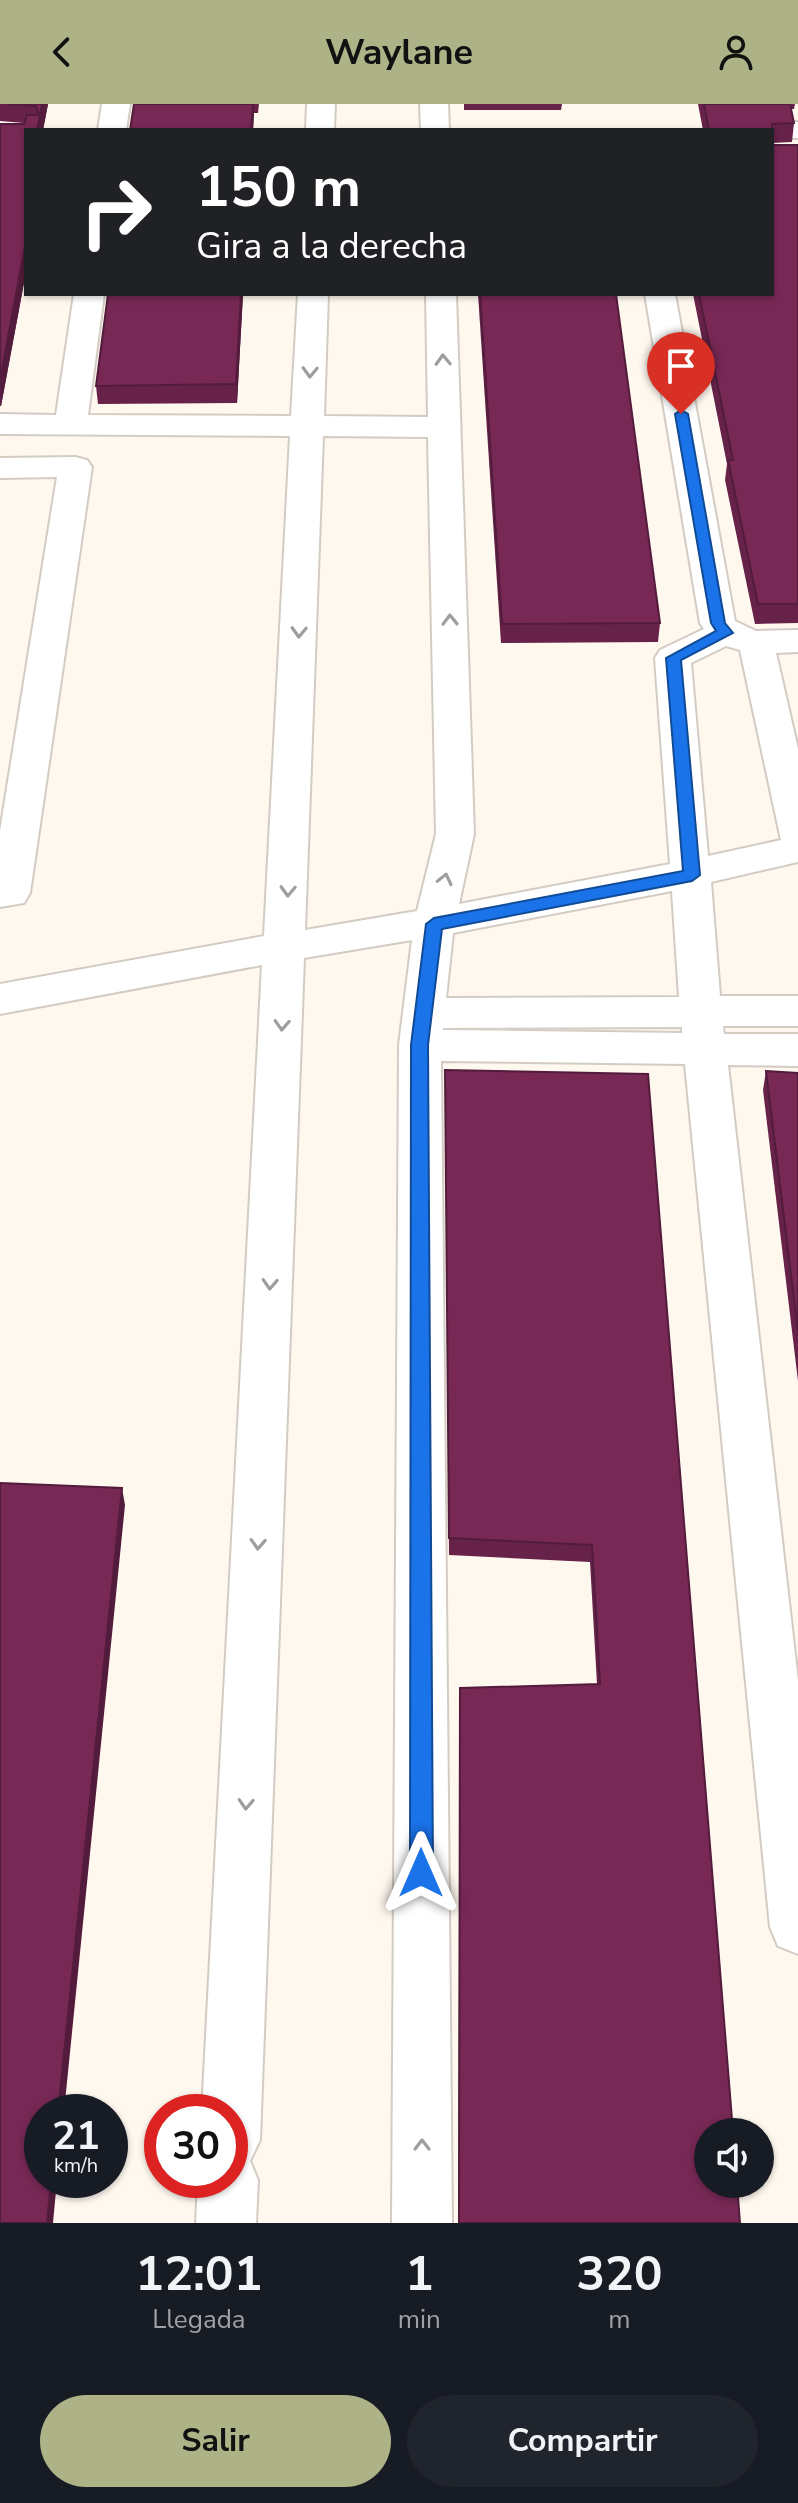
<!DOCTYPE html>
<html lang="es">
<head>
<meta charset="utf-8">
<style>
	:root { --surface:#171b24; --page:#20242c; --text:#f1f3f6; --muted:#9ea1a6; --accent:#adb287 }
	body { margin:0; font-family:"Nunito Sans",sans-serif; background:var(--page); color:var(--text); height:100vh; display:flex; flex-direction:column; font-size:30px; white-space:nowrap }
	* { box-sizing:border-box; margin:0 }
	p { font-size:26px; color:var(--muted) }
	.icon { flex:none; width:44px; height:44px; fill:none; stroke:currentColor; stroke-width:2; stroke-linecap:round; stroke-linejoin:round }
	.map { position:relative; height:2119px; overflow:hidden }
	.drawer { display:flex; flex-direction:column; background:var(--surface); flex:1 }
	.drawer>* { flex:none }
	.banner { position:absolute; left:24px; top:24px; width:750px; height:168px; border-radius:0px; box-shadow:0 2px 6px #0004; background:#202124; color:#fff; overflow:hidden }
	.buttons { position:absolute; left:694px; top:2014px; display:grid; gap:16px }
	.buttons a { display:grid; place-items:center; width:80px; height:80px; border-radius:50%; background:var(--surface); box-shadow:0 2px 6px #0004; font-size:40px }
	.speed { position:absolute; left:24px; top:1990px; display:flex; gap:16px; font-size:40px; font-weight:700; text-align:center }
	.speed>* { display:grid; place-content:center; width:104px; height:104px; border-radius:50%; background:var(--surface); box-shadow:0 2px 6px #0004; line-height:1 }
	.speed small { font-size:20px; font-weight:400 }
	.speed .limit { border:12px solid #d22; background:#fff; color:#111 }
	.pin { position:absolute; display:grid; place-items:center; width:68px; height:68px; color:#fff; margin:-82px -34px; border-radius:50% 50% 50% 0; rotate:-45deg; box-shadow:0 0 8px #0007 }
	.pin .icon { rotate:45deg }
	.me { position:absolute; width:88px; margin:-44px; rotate:0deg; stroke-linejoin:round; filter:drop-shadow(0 0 6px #0008) }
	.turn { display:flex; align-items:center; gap:28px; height:168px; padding:0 40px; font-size:36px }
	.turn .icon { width:104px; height:104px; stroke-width:2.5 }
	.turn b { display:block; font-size:56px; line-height:68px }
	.eta { display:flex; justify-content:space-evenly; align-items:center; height:136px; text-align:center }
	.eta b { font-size:48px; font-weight:700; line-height:56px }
	.cta { display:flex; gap:16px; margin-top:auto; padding:16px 40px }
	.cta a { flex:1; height:92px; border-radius:48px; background:var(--accent); color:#111; font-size:32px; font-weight:700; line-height:92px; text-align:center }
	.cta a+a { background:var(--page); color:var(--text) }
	header { display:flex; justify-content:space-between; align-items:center; height:104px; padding:0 40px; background:var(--accent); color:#111; font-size:36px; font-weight:700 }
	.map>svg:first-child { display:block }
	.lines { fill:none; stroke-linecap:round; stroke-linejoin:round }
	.minor-casing { stroke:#d3ccc3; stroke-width:4 }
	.minor { fill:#fff; fill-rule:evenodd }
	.wall { fill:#662249 }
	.shaded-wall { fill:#531c3c }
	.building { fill:#772855; stroke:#531c3c; stroke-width:2 }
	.oneway { stroke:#a09e9d }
	.route { fill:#1a73e8; stroke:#114b97; stroke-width:2 }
</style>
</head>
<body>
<header><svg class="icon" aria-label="back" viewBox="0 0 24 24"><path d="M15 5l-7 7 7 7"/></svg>Waylane<svg class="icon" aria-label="person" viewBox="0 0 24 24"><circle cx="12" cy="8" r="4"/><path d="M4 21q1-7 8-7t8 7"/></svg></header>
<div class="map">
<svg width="798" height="2119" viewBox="0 0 798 2119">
	<rect width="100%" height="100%" fill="#fff8ef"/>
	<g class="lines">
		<g class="minor-casing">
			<g id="minor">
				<polygon points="102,0 130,0 126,26 98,26"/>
				<polygon points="307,0 335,0 334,26 306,26"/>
				<polygon points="420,0 448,0 449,26 421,26"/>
				<polygon points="772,18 798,18 798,34 772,34 772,26 758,26 762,20"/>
				<path d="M74 190H104L88 311 291 312 298 190H328L324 312 428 313 426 190H456L474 730 459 800 670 760 655 554 660 546 704 525 700 519 645 190H675L735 517 756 527 798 526V548L776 549 798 645V758L711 778 720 892H798V922H723L724 930H798V962L728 961 798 1577V1850L778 1842 770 1823 685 960 441 957 452 2119H392L399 941 412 836 304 854 260 2036 250 2057 258 2076 256 2119H196L198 2076H230V2008H202L262 861 0 910V880L264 832 290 332 0 330V310L56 311ZM323 332 428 333 436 730 417 807 305 826ZM726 542 740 546 781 736 708 752 691 559ZM672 787 679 893 446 894 453 829ZM682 923V929L443 926V924Z"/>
				<polygon points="75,353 87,356 92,363 30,789 24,799 0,803 0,727 57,373 0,374 0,354"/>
			</g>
		</g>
		<use href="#minor" class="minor"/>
	</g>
	<g class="wall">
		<polygon points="0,0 48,0 43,26 26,26 26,168 1,302 0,302 0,20 24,20 24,19 0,17"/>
		<polygon points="134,0 259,0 258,9 254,9 253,26 130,26"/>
		<polygon points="464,0 562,0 561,6 464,6"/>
		<polygon points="698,0 795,0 794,5 791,5 794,19 792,38 772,39 772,26 703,26"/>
		<polygon points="774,41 798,41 798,519 755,520 725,376 727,360 693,190 772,190"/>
		<polygon points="108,190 243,190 237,299 98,300 96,282"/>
		<polygon points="478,190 616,190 660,519 658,538 501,539"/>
		<polygon points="445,966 648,970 740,2119 458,2119 460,1584 597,1580 590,1458 449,1451"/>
		<polygon points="766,967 798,969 798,1277 763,986"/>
	</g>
	<g class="shaded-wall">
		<polygon points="42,0 48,0 43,26 37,26"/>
		<polygon points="253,0 254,9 253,26 251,26"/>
		<polygon points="26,137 26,168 1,302 0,276"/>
		<polygon points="241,190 243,190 237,299 236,280"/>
		<polygon points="122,1384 125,1401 64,2008 58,2008"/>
		<polygon points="51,2076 57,2076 53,2119 47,2119"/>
	</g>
	<g class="building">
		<polygon points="8,0 42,0 37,26 26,26 26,137 0,276 0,20 24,20 27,11 39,11 36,2"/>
		<polygon points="134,0 253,0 251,26 130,26"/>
		<polygon points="704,0 790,0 794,19 772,20 772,26 709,26"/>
		<polygon points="772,39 774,41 798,41 798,500 758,500 728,356 733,356 699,190 772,190"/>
		<polygon points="108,190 241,190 236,280 96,282"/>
		<polygon points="480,190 616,190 660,519 502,520"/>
		<polygon points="445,966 648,970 733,2028 708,2028 708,2080 737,2080 740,2119 459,2119 460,1584 600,1580 592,1441 449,1434"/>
		<polygon points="766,967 798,969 798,1227"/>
		<polygon points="0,1379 122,1384 58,2008 42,2008 42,2076 51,2076 47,2119 0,2119"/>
	</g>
	<defs><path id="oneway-chevron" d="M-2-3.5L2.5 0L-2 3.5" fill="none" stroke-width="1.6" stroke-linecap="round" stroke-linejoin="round" transform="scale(2)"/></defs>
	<g class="oneway">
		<use href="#oneway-chevron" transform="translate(443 256) rotate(-92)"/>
		<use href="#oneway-chevron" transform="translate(310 268) rotate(92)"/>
		<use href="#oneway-chevron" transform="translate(450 516) rotate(-91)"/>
		<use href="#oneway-chevron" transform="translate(299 528) rotate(92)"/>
		<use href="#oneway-chevron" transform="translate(445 775) rotate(-77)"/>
		<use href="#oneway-chevron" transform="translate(288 787) rotate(92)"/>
		<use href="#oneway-chevron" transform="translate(282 921) rotate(93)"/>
		<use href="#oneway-chevron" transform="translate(270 1180) rotate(93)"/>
		<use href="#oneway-chevron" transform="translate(258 1440) rotate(93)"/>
		<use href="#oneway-chevron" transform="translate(246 1700) rotate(93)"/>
		<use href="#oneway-chevron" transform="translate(422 2041) rotate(-90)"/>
	</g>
	<polygon class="route" points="681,306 688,310 725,519 733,529 681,556 700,771 692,777 442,825 428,941 433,1769 429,1777 421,1780 413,1777 410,1769 411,941 426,820 434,814 683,767 666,554 716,527 711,519 675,310"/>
</svg>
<div class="buttons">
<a><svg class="icon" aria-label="sound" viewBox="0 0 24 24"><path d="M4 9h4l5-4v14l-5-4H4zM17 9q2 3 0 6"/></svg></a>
</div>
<div class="speed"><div>21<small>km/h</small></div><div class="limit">30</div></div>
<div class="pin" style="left:681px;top:310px;background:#d93025"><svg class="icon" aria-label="arrive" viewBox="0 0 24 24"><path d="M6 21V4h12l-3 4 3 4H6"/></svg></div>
<svg class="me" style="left:421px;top:1769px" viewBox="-20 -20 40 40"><path d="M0-17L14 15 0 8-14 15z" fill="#1a73e8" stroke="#fff" stroke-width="4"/></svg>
<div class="banner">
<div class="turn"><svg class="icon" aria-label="right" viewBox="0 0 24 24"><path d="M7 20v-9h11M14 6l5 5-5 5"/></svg><div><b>150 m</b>Gira a la derecha</div></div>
</div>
</div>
<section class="drawer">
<div class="eta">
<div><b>12:01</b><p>Llegada</p></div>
<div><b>1</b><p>min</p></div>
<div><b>320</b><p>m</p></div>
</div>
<div class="cta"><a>Salir</a><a>Compartir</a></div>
</section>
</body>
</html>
